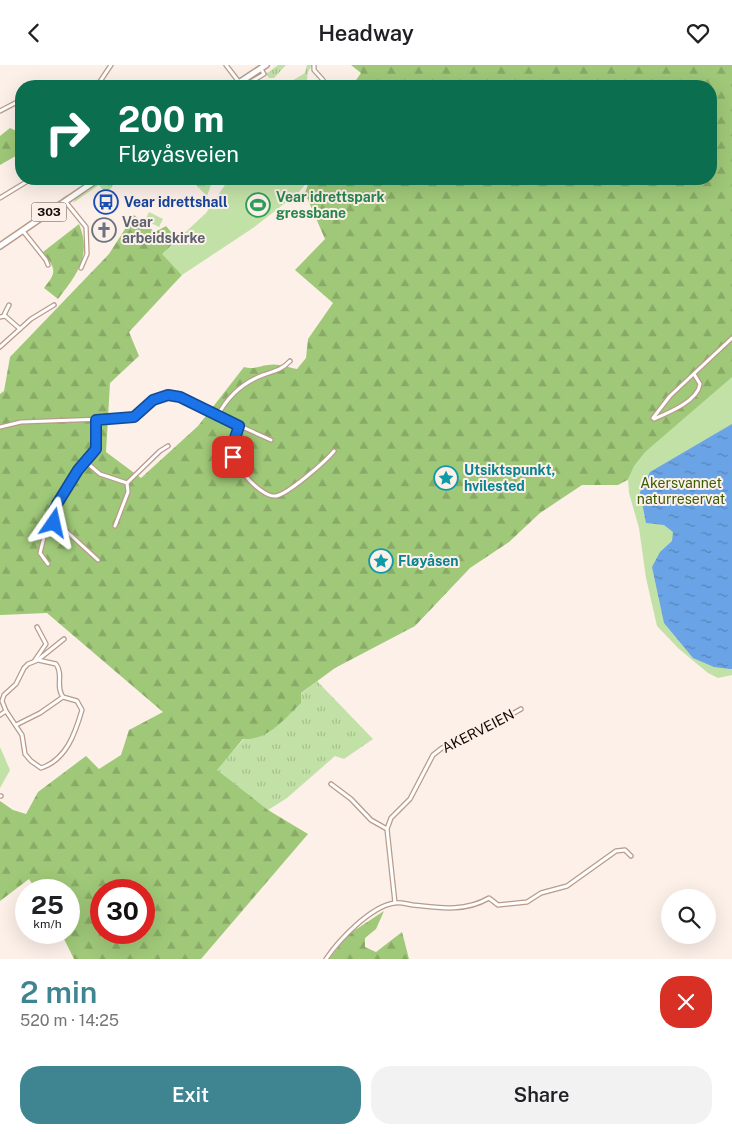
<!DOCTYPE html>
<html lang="en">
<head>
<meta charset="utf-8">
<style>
	:root { --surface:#fff; --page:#f2f2f2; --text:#202124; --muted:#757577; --accent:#3f8591 }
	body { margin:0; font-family:"Public Sans",sans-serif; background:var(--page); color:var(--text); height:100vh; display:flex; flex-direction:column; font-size:19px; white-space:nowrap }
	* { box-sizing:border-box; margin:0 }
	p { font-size:16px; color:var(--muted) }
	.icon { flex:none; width:28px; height:28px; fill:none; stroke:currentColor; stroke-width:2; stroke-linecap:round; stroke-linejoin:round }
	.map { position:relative; height:894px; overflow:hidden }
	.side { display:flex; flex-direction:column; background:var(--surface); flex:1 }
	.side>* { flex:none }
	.hud { position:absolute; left:15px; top:15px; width:702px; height:105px; border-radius:20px; box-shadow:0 5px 20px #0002; background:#0b6e4f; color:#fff; overflow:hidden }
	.fabs { position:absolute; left:661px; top:824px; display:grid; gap:10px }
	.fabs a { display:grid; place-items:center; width:55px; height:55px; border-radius:50%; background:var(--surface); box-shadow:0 5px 20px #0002; font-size:25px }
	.speed { position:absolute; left:15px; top:814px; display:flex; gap:10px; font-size:25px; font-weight:700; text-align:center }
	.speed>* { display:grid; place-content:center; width:65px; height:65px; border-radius:50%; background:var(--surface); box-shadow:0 5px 20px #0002; line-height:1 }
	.speed small { font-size:12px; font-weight:400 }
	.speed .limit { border:8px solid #d22; background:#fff; color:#111 }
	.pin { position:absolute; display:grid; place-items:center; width:42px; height:42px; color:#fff; margin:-21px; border-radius:10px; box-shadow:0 2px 8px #0006 }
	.me { position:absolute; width:55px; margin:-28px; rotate:11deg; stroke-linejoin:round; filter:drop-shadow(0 0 4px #0008) }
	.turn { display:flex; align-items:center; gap:18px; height:105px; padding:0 20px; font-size:22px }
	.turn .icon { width:65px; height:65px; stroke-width:2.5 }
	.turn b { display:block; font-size:35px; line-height:42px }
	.round { display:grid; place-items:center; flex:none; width:52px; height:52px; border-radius:20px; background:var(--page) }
	.summary { display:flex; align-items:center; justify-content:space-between; height:85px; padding:0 20px }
	h1 { font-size:30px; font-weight:600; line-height:38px; color:var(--accent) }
	.action { display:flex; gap:10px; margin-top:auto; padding:10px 20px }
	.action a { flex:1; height:58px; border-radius:20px; background:var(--accent); color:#fff; font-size:20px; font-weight:600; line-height:58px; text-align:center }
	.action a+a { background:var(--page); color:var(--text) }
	header { display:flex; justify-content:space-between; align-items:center; height:65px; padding:0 20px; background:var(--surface); font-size:22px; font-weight:600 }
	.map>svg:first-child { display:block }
	.grass { fill:url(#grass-tufts) }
	.forest { fill:url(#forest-firs); fill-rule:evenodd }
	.park { fill:#c2e1a7 }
	.water { fill:url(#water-ripples) }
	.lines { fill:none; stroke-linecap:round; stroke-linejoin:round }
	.street-casing { stroke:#b89b8b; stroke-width:5.5 }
	.primary-casing { stroke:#b89b8b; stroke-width:8 }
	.street { stroke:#fff; stroke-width:3 }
	.primary { stroke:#fff; stroke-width:5 }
	.route-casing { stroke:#114b97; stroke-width:12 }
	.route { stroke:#1a73e8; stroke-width:9 }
	.labels { text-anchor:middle; stroke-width:4; stroke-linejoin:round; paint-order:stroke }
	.shield { fill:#fcf0e9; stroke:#584e49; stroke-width:1 }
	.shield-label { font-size:12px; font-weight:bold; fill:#120905 }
	.leisure-label { font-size:14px; font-weight:bold; fill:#27864d; stroke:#fcf0e9; text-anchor:start }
	.transit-label { font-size:14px; font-weight:bold; fill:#164399; stroke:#fcf0e9; text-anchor:start }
	.worship-label { font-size:14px; font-weight:bold; fill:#5b616d; stroke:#fcf0e9; text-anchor:start }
	.culture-label { font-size:14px; font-weight:bold; fill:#0d838f; stroke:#fcf0e9; text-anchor:start }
	.park-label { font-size:14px; fill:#395c04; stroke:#fcf0e9 }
	.street-label { font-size:14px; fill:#120905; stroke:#fcf0e9 }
</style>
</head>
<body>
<header><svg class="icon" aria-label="back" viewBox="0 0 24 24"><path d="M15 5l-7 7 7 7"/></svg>Headway<svg class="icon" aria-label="heart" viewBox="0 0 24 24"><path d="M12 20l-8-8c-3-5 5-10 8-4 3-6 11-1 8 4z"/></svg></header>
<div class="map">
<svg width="732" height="894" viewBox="0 0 732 894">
	<defs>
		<pattern id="grass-tufts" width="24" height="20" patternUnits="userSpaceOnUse" patternTransform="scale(1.25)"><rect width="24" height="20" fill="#c2e1a7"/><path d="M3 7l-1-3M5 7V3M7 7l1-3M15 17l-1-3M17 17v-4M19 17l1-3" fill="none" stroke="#a6c08e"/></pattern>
		<pattern id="forest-firs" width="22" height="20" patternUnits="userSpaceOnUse" patternTransform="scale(1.25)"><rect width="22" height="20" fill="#9fc878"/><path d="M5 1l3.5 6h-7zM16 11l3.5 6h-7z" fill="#8a6"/></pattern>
		<pattern id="water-ripples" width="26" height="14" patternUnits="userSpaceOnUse" patternTransform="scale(1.25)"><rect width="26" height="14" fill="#6ba4e6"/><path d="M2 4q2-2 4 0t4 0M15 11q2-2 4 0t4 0" fill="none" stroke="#5784b8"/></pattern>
	</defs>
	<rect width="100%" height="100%" fill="#fcf0e9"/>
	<g class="grass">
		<polygon points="278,0 286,0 274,13 269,13 266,9"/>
		<polygon points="307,0 312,0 308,7 306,21 302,21 301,18 291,20 290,17 305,8"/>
		<polygon points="102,114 117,114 108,128 104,127 99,120 73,138 77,131"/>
		<polygon points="205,114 213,114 207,131 196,120"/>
		<polygon points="67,130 68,132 1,176 2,175"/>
		<polygon points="317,616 373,674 344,694 335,691 287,733 268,745 216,705 244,674"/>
	</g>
	<g class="forest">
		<path d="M351 0H732V320L648 404 618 420H582L540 448 509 477 470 503 415 561 335 603 301 628V638C285 653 268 676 243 674L217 705 268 745 308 769 201 894H74L61 868H69V825H36L29 814 0 836V736L13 745 26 749 38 727 86 691 99 704 121 690 129 665 163 647 47 548 0 550V329L4 326 10 292 109 189 134 150 155 167 166 161 177 174 163 189 182 210 129 267 139 291 110 318 106 387 141 413 198 361 244 302C254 305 258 301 268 300 277 298 288 302 297 304L306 293 308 274 333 238 295 205 325 174 305 128 310 114H711V21H352L361 8ZM101 825H144V868H101Z"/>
		<polygon points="10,63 21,68 21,88 0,100 0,71"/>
		<path d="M79 159C92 191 77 209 58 234L44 223C58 206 55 204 43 187Z"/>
		<polygon points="384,846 376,864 365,873 365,882 376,887 402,867 409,894 329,894 349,869"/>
	</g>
	<g class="park">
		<polygon points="229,114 310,114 298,128 253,163 182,210 162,189 206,148"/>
		<polygon points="149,147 163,154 159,162 145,155"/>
		<polygon points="732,312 732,610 718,613 708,608 678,583 657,561 646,513 639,463 629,428 628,414 634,401 645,387"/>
		<polygon points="0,682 10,705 0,723"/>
	</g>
	<polygon class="water" points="732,359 732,604 730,604 714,602 693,593 664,558 652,502 660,487 672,476 673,467 664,460 646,458 640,427 650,407"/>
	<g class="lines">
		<g class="street-casing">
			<g id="street">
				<polyline points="226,0 239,17"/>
				<polyline points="314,0 314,5 323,15"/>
				<polyline points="97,21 111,0"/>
				<polyline points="244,21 264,9 261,4"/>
				<polyline points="0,46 21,35"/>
				<polyline points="0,133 31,114"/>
				<polyline points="65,136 86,162 87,189 81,203"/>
				<polyline points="23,166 46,195 48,200"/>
				<polyline points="9,240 4,250 20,264"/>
				<polyline points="0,252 5,251"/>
				<polyline points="0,282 31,254 54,240"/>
				<path d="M694 309 700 319C698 336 668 348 654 354L653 353 670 331 732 273"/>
				<path d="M217 352C227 332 242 318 263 310 274 306 282 305 290 296"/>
				<path d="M239 361C236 369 231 379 232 387 233 401 262 433 276 431 288 429 326 396 334 386"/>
				<polyline points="0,362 21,357 130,353 138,350 157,332 172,330 271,375"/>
				<polyline points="86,397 100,409 127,418"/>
				<polyline points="127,418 160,386 168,381"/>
				<polyline points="49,456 63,463 98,495"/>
				<polyline points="115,461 128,427 127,418"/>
				<polyline points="48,499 40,488 47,460 57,439 78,405 96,384 96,355"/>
				<polyline points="39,594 64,574"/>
				<polyline points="35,595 46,579 37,562"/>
				<path d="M38 595 56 599C64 610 55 621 63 632L77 636 82 645C75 669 66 695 41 703L31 696 25 689 22 670 6 646 2 636 4 630 16 619 24 603 28 599Z"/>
				<polyline points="0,650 6,646"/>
				<polyline points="16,660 40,648 63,632"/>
				<polyline points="331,719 351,734 371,755 387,764"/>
				<polyline points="0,731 1,731"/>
				<polyline points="395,838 387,764 391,753 410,734 433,690 442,683 493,660 521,644"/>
				<path d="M326 894C339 875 370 842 394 838 400 837 407 839 413 840 440 843 465 847 489 833L498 840 527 837 541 828 567 821 616 786 625 785 631 791"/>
			</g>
		</g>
		<g class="primary-casing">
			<g id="primary">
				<polyline points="234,21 266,0"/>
				<polyline points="0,181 98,114"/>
			</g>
		</g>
		<use href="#street" class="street"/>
		<use href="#primary" class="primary"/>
	</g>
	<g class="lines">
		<g class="route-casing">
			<polyline id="route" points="54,458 49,456 57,439 78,405 96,384 96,355 134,352 153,335 168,330 180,332 239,361 232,382 233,392"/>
		</g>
		<use href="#route" class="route"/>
	</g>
	<defs>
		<g id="bus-ring" transform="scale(1.25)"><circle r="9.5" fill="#fcf0e9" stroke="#1a4fb4" stroke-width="1.5"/><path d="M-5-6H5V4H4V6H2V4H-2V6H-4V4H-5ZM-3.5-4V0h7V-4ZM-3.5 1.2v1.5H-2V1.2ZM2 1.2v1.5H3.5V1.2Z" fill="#1a4fb4"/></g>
		<g id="stadium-ring" transform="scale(1.25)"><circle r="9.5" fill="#fcf0e9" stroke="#2e9e5b" stroke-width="1.5"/><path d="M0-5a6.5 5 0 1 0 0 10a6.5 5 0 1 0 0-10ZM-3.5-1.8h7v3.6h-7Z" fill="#2e9e5b"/></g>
		<g id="church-ring" transform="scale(1.25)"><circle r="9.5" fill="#fcf0e9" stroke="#6b7280" stroke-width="1.5"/><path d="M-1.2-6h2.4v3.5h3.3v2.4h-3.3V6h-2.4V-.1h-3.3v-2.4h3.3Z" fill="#6b7280"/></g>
		<g id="sight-ring" transform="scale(1.25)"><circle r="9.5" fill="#fcf0e9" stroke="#0f9aa8" stroke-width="1.5"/><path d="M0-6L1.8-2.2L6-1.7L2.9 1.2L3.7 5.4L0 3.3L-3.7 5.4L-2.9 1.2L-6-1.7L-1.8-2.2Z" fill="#0f9aa8"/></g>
	</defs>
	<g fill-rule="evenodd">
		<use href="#bus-ring" x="106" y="137"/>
		<use href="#stadium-ring" x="258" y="140"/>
		<use href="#church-ring" x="104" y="165"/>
		<use href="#sight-ring" x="446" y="413"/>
		<use href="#sight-ring" x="381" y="496"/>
	</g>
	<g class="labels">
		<rect class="shield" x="31.5" y="137.5" width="35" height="19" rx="4"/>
		<g class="shield-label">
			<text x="49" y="151">303</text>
		</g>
		<g class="leisure-label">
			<text x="276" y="137">Vear idrettspark<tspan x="276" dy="16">gressbane</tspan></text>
		</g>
		<g class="transit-label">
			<text x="124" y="142">Vear idrettshall</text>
		</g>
		<g class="worship-label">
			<text x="122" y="162">Vear<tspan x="122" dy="16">arbeidskirke</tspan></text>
		</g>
		<g class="culture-label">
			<text x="464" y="410">Utsiktspunkt,<tspan x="464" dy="16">hvilested</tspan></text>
			<text x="398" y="501">Fløyåsen</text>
		</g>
		<g class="park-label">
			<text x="681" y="423">Akersvannet<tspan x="681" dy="16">naturreservat</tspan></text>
		</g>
		<g class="street-label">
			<text transform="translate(478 666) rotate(-27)" y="5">AKERVEIEN</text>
		</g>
	</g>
</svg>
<div class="fabs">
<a><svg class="icon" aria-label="search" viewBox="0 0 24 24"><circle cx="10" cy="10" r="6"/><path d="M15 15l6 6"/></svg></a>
</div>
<div class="speed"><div>25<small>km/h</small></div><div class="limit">30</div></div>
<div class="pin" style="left:233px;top:392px;background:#d93025"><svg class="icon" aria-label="arrive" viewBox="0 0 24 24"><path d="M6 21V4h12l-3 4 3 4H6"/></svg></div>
<svg class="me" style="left:54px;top:458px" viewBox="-20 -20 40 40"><path d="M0-17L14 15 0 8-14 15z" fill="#1a73e8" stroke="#fff" stroke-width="4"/></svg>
<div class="hud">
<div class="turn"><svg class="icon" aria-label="right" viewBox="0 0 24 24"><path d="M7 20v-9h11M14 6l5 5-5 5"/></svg><div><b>200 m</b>Fløyåsveien</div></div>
</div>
</div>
<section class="side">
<div class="summary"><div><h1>2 min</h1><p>520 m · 14:25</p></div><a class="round" style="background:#d93025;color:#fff"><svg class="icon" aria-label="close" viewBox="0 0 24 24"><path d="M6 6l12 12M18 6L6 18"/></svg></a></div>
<div class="action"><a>Exit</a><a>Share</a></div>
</section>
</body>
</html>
